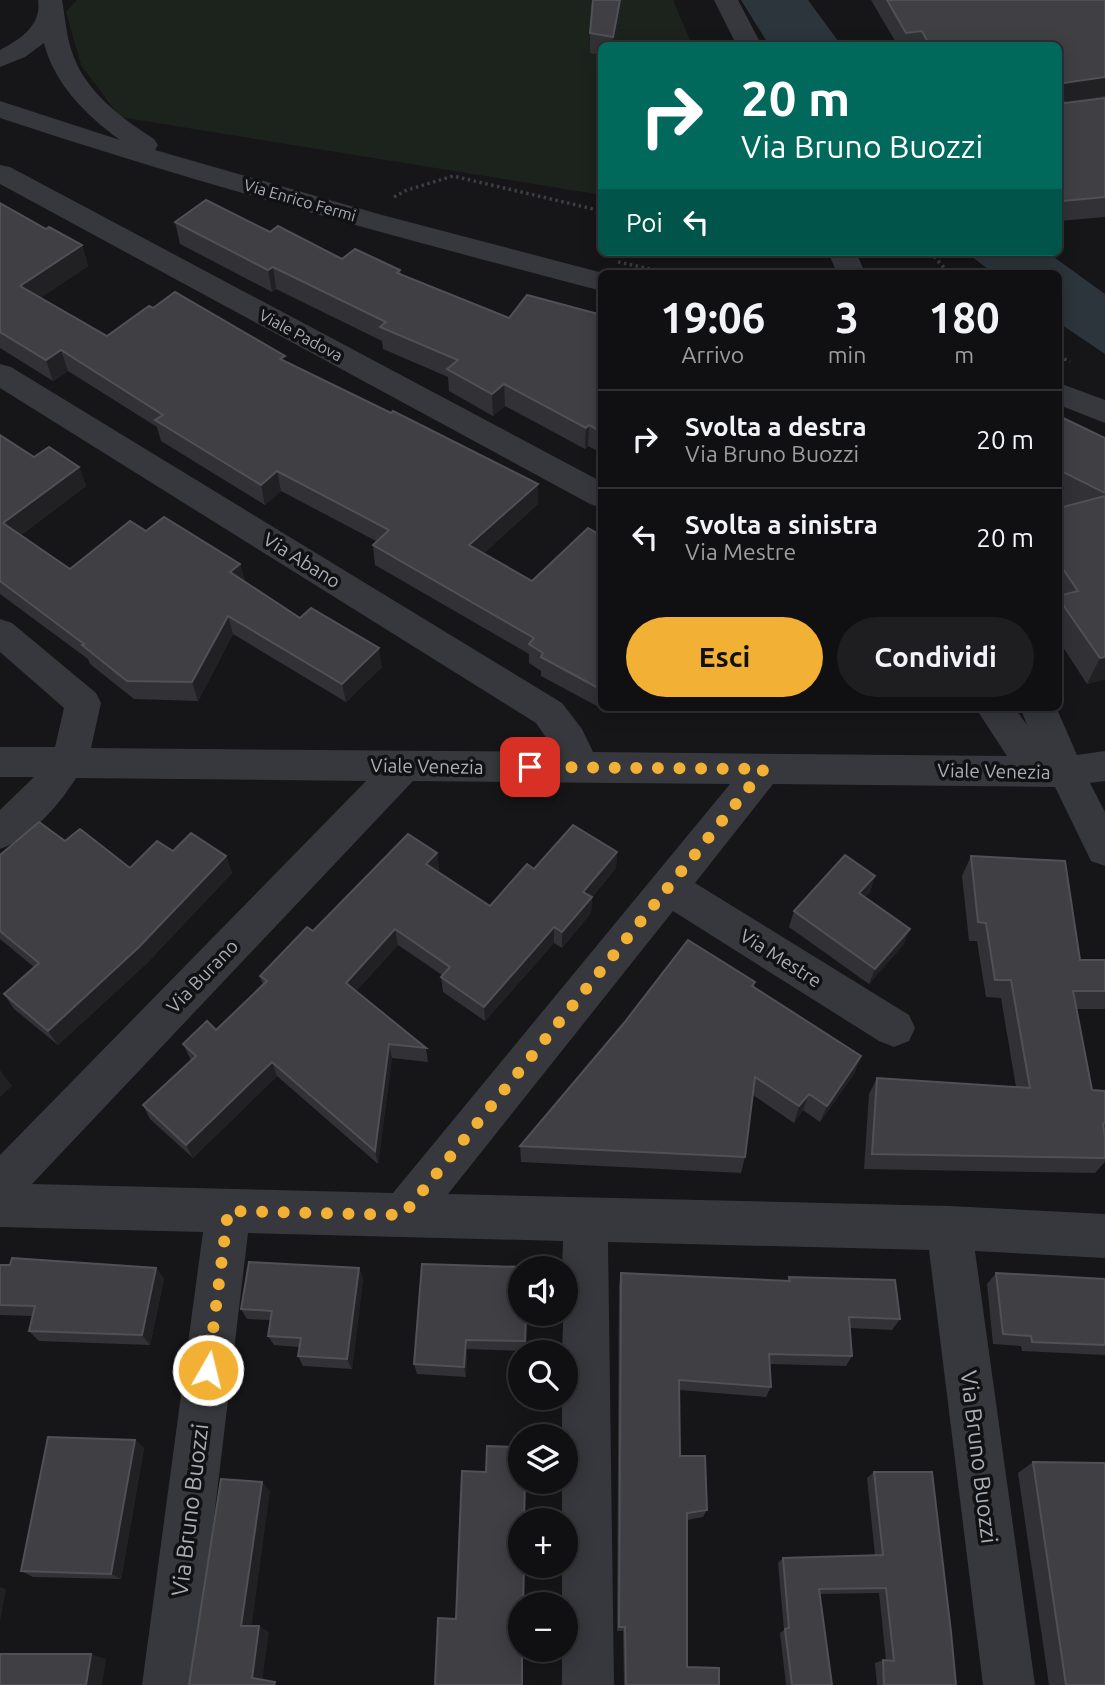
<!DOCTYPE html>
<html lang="it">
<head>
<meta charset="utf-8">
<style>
	:root { --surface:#101012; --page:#1e1e20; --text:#f1f3f6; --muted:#9c9d9f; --line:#303032; --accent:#f2b134 }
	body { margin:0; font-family:Ubuntu,sans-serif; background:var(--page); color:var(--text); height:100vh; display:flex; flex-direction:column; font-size:26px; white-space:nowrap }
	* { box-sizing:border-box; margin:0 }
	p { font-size:23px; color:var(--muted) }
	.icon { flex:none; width:38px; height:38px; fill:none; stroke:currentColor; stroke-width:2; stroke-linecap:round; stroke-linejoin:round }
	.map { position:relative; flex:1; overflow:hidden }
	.panel { position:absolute; left:598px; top:270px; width:464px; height:441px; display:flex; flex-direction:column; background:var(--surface); border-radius:10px; box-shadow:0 4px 18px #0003,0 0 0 2px var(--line) }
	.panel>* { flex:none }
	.top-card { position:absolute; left:598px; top:42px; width:464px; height:214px; border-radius:10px; box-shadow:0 4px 18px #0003,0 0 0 2px var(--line); background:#00695c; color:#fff; overflow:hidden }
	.buttons { position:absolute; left:508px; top:1256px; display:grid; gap:14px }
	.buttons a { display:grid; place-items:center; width:70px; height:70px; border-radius:50%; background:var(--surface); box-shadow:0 4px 18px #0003,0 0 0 2px var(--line); font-size:35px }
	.pin { position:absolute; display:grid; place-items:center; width:60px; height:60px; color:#fff; margin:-30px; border-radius:14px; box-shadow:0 4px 10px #0006 }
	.me { position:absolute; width:77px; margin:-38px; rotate:8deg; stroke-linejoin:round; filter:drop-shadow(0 0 5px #0008) }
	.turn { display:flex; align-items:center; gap:24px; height:147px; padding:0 28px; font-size:32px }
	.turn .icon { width:91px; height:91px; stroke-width:2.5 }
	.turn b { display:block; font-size:49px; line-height:60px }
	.then { display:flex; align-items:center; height:66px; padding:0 28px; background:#0003; gap:14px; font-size:26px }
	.eta { display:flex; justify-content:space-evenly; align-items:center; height:119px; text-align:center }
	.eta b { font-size:42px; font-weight:700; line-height:49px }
	.action { display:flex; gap:14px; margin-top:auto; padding:14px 28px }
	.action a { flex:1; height:80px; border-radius:42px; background:var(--accent); color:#111; font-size:28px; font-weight:700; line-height:80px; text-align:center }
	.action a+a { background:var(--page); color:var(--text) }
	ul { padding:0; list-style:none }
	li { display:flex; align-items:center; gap:21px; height:98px; padding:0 28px; border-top:2px solid var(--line) }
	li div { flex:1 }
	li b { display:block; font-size:26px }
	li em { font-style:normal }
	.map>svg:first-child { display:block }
	.green { fill:#1c231d }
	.water { fill:#2c353c }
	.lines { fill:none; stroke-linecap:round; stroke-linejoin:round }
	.path { stroke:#3d3f44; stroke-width:3.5; stroke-dasharray:2.5 3.5; stroke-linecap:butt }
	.minor { fill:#37383d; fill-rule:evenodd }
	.wall { fill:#323236 }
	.shaded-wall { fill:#212124 }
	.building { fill:#3f3f44; stroke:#4f5156; stroke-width:2 }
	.route { stroke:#f2b134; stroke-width:12; stroke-dasharray:0 21.6 }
	.labels { text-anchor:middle; stroke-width:7; stroke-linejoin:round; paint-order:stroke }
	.far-street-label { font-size:16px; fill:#a8adb8; stroke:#111113 }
	.street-label { font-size:19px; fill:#a8adb8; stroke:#111113 }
	.near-street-label { font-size:23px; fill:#a8adb8; stroke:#111113 }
</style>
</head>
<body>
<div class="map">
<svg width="1105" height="1685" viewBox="0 0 1105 1685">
	<rect width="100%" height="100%" fill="#161618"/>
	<polygon class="green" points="77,0 673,0 692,45 602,46 602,195 120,117 81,65 66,12"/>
	<g class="water">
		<polygon points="741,0 808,0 841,45 769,45"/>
		<polygon points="966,252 1047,252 1105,294 1105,354 1059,323 1059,273 993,273"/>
	</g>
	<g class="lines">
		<g class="path">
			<polyline points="394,197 407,190 453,176 602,211"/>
			<polyline points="930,252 949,273"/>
			<polyline points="618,262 669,273"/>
			<polyline points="1059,356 1070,362"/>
		</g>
		<g class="minor">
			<path d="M38 0H62C65 16 66 33 71 49 83 90 120 117 154 139L158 145 155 150 382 215 603 273 602 291C400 238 198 184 0 118V101L120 140C87 116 54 84 44 43L25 57 0 67V50C21 39 42 25 38 0Z"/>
			<polygon points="714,0 738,0 762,46 737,46"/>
			<polygon points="0,165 10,167 602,482 602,508 590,504 0,184"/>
			<polygon points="828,252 856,252 865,273 837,273"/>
			<path d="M0 364 11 367 562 703 582 729 593 752 1007 756 975 707H1014L1027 725 1020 707H1056L1077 755 1105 751V781L1090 783 1105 812V866L1091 861 1055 787 773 784 695 883 909 1015 915 1028 909 1041 894 1047 879 1041 673 911 448 1194 949 1206 1105 1214V1258L975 1251 1035 1685H983L929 1250 608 1242 614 1685H562V1650H565V1605H562V1566H565V1521H562V1482H565V1437H562V1398H565V1353H562L565 1269H562L563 1241 248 1233 194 1685H142L203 1232 0 1227V1155L366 781 76 778C59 805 31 838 0 849V810L34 777H0V747H55L64 708 0 652V619L12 623 96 693 101 703 91 748 556 752 536 723 0 388ZM413 781 730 784 393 1193 32 1184Z"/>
			<polygon points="1059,383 1105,400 1105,423 1059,405"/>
		</g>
	</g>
	<g class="wall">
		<polygon points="593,0 623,0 614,46 602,46 602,55 590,53 590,33"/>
		<polygon points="871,0 1105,0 1105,97 1064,102 1065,103 1105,98 1105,217 1059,221 1059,46 898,46"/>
		<polygon points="0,203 46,229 82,245 88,266 40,298 107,336 286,362 538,484 538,504 484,553 532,581 602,536 602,707 613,707 608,712 541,676 541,671 529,663 529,654 375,565 373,545 376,541 281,491 265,505 161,441 157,427 68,371 53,381 0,348"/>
		<polygon points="175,222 270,232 342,259 400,270 401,274 509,318 602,315 602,453 588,446 585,449 505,406 493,416 449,391 448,377 383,349 382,341 276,289 272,292 180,244"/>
		<polygon points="1059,416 1105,438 1105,679 1087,684 1059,641 1059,508 1065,506 1059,503"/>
		<polygon points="0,435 34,457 79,467 86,486 21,535 70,569 146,531 240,564 245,582 300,618 382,667 346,702 233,634 198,701 134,699 90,664 88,659 0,594"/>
		<polygon points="795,707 806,707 802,711"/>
		<polygon points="65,841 130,868 173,851 226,856 232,873 147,963 58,1045 14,1009 4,994 34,967 0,939 0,855"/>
		<polygon points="617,852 616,868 592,897 591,913 562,948 554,943 485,1021 443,992 441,977 442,975 398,945 356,991 426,1048 428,1062 392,1058 378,1164 277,1076 193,1158 150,1119 143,1105 191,1060 183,1044 216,1030 263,985 260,976 313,931 437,853 439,870 437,872 490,906 534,869"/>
		<polygon points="971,856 1080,960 1105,960 1105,1009 1076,1009 1092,1090 1105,1091 1105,1162 1095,1173 864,1169 869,1094 877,1078 1016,1087 1001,998 986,997 977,941 969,941 962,876"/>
		<polygon points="875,876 870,892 865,897 904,944 869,984 789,927 794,911"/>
		<polygon points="755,982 754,987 861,1056 854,1074 820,1122 803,1110 794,1123 753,1095 745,1157 741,1173 521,1162 520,1146"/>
		<polygon points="0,1265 156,1268 164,1279 150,1345 39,1341 29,1331 32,1316 0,1315"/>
		<polygon points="359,1268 363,1279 352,1369 303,1366 298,1356 299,1347 274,1345 268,1336 270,1320 247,1319 241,1309"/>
		<polygon points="520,1269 527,1314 526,1351 467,1349 466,1377 417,1374 414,1364"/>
		<polygon points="621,1273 787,1281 789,1277 900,1319 892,1330 850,1328 852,1356 846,1366 770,1364 771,1387 766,1397 679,1390 680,1456 707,1510 703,1517 687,1520 687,1667 719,1685 624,1685 623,1631 617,1631 619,1285"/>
		<polygon points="996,1273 1105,1279 1105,1355 1022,1351 1021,1346 993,1344 987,1284"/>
		<polygon points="135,1440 144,1448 121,1579 33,1577 21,1571"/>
		<polygon points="1033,1462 1105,1685 1049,1685 1018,1473"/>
		<polygon points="874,1472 956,1685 877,1685 875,1663 883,1660 886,1660 879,1593 819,1594 831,1685 786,1685 780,1633 784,1630 778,1563 783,1558 875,1555 867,1478"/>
	</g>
	<g class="shaded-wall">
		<polygon points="620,0 623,0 614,46 613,46 613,37"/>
		<polygon points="1105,77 1105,96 1059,103 1063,83"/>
		<polygon points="82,245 88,266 27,307 20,286"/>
		<polygon points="273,267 276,289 272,292 268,270"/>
		<polygon points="61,350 68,371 53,381 46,360"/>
		<polygon points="504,384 505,406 493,416 492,394"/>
		<polygon points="589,425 588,446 585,449 586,428"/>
		<polygon points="79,467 86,486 11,542 3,523"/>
		<polygon points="277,471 281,491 265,505 261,485"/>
		<polygon points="538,484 538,504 471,565 469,545"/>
		<polygon points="240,564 245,583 230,572"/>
		<polygon points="228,616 233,634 198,701 192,682"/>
		<polygon points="379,648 382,667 346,702 342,684"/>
		<polygon points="1105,657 1105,679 1087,684 1100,658"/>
		<polygon points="617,852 616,868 582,908 583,892"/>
		<polygon points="437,853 439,870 428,881 426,864"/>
		<polygon points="226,856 232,873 147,963 58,1045 48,1031"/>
		<polygon points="875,876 870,892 854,910 859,893"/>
		<polygon points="592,897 591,913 562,948 562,932"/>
		<polygon points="554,927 554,943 485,1021 484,1007"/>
		<polygon points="395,929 398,945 350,998 346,983"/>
		<polygon points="910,929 904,944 869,984 875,969"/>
		<polygon points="389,1044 392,1058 378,1164 375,1151"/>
		<polygon points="861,1056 854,1074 820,1122 827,1106"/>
		<polygon points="272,1062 277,1076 193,1158 186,1145"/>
		<polygon points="0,1070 12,1086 0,1097"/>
		<polygon points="809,1094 803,1110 794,1123 799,1106"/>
		<polygon points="156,1268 164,1279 150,1345 142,1335"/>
		<polygon points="359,1268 363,1279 352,1369 347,1359"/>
		<polygon points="526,1314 527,1314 526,1351 525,1341"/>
		<polygon points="466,1340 467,1349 466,1377 464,1367"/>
		<polygon points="135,1440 144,1448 121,1579 111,1574"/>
		<polygon points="262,1482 270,1491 251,1631 241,1626"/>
		<polygon points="525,1482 526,1482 525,1521 524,1521"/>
		<polygon points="524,1566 525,1566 524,1605 523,1605"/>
		<polygon points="0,1587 6,1589 0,1622"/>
		<polygon points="259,1626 269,1632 262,1682 252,1678"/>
		<rect x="522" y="1650" width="1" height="35"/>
		<polygon points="91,1654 106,1659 102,1685 86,1685"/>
	</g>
	<g class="building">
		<polygon points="593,0 620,0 613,37 590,33"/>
		<polygon points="887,0 1105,0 1105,77 1063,83 1062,101 1065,103 1105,98 1105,197 1063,201 1059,193 1059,46 930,46 922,31 906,33"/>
		<polygon points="206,200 270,232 278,226 342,259 355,249 400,270 397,273 509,318 527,295 602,315 602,432 589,425 586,428 504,384 492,394 447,369 458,360 380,327 386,322 273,267 268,270 175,222"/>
		<polygon points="0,203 46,229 49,227 82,245 20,286 107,336 149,306 153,308 175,292 285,356 280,359 391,413 393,411 538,484 469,545 532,581 588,528 602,536 602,690 541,657 543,653 529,644 534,638 373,545 389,530 277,471 261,485 155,420 163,415 61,350 46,360 0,332"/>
		<polygon points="1059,416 1105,438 1105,493 1059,470"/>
		<polygon points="0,435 34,457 49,447 79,467 3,523 70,569 130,521 146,531 164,517 240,564 230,572 300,618 311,608 379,648 342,684 228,616 192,682 127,681 82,645 84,644 0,581"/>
		<polygon points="1105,496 1105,657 1100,658 1059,599 1059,596 1078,591 1059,563 1059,508"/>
		<polygon points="39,822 65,841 80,829 130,868 157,841 173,851 191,833 226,856 139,947 48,1031 4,994 39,963 0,931 0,855"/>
		<polygon points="573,825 617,852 583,892 592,897 562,932 554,927 484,1007 441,977 450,967 395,929 346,983 426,1048 389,1044 375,1151 272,1062 186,1145 143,1105 196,1056 183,1044 207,1021 216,1030 267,981 260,976 307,927 313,931 408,834 437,853 426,864 490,906 527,864 534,869"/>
		<polygon points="845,855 875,876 859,893 910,929 875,969 794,911"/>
		<polygon points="971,856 1065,861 1080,960 1105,960 1105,991 1073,991 1092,1090 1105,1091 1105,1123 1103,1124 1105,1137 1105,1158 872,1154 877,1078 1030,1088 1011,980 995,980 986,923 978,922"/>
		<polygon points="688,940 755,982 752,986 861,1056 827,1106 809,1094 799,1106 755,1077 745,1157 520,1146 624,1023"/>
		<polygon points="12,1258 156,1268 142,1335 29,1331 35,1306 0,1305 0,1265 10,1265"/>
		<polygon points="249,1262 359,1268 347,1359 298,1356 301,1338 268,1336 272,1311 241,1309"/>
		<polygon points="422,1264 554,1268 520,1269 520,1314 526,1314 525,1341 466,1340 464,1367 414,1364"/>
		<polygon points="621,1273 790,1281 789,1277 895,1280 900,1319 849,1317 852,1356 769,1354 771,1387 679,1380 680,1456 705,1456 707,1510 687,1513 687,1667 719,1668 719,1685 626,1685 625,1627 619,1627"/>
		<polygon points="996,1273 1105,1279 1105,1345 1032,1342 1031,1336 1003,1334"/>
		<polygon points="48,1437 135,1440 111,1574 21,1571"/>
		<polygon points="487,1446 520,1447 520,1482 525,1482 524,1521 520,1521 520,1566 524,1566 523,1605 520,1605 520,1650 522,1650 522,1685 435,1685 438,1618 456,1619 462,1471 486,1472"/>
		<polygon points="1033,1462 1105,1463 1105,1685 1066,1685"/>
		<polygon points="874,1472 932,1472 951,1632 956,1685 884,1685 883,1660 894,1661 886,1588 819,1589 832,1685 792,1685 785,1629 789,1628 783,1558 883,1555"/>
		<polygon points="221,1479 262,1482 241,1626 259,1626 252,1678 275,1682 274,1685 189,1685"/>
		<polygon points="0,1654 91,1654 86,1685 0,1685"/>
	</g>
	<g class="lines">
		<polyline class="route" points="208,1370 228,1211 403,1215 764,769 530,767"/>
	</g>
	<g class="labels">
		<g class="far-street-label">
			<text transform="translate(300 200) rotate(16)" y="6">Via Enrico Fermi</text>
			<text transform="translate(301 335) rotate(28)" y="6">Viale Padova</text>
		</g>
		<g class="street-label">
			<text transform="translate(302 560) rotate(32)" y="7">Via Abano</text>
			<text transform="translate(427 766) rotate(1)" y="7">Viale Venezia</text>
			<text transform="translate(994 771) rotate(1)" y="7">Viale Venezia</text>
			<text transform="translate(781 958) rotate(32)" y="7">Via Mestre</text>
			<text transform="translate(202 976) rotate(-46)" y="7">Via Burano</text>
		</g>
		<g class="near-street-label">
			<text transform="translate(979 1457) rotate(83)" y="8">Via Bruno Buozzi</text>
			<text transform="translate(190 1510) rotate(-83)" y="8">Via Bruno Buozzi</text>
		</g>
	</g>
</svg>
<div class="buttons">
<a><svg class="icon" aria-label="sound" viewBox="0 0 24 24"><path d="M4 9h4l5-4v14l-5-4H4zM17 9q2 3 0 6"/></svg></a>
<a><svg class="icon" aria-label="search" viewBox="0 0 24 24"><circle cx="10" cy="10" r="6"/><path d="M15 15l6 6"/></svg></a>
<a><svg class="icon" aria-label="layers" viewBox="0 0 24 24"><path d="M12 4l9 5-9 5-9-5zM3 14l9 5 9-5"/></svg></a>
<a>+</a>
<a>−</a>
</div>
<div class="pin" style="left:530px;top:767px;background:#d93025"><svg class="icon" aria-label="arrive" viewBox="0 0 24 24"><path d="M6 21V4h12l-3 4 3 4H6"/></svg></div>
<svg class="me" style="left:208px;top:1370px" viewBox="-20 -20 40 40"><circle r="17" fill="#f2b134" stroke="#fff" stroke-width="3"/><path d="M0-11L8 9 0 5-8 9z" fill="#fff"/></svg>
<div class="top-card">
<div class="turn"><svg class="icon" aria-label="right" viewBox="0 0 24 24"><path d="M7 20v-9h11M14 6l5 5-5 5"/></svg><div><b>20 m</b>Via Bruno Buozzi</div></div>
<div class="then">Poi<svg class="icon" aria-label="left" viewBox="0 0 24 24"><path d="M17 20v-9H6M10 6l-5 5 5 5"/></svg></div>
</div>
<section class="panel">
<div class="eta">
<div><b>19:06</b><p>Arrivo</p></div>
<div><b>3</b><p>min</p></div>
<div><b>180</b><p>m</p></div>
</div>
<ul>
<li><svg class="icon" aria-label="right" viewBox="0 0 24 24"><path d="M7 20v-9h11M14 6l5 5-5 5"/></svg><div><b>Svolta a destra</b><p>Via Bruno Buozzi</p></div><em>20 m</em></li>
<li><svg class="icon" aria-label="left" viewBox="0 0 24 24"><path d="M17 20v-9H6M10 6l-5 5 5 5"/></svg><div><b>Svolta a sinistra</b><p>Via Mestre</p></div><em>20 m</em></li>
</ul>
<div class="action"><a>Esci</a><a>Condividi</a></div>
</section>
</div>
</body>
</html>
